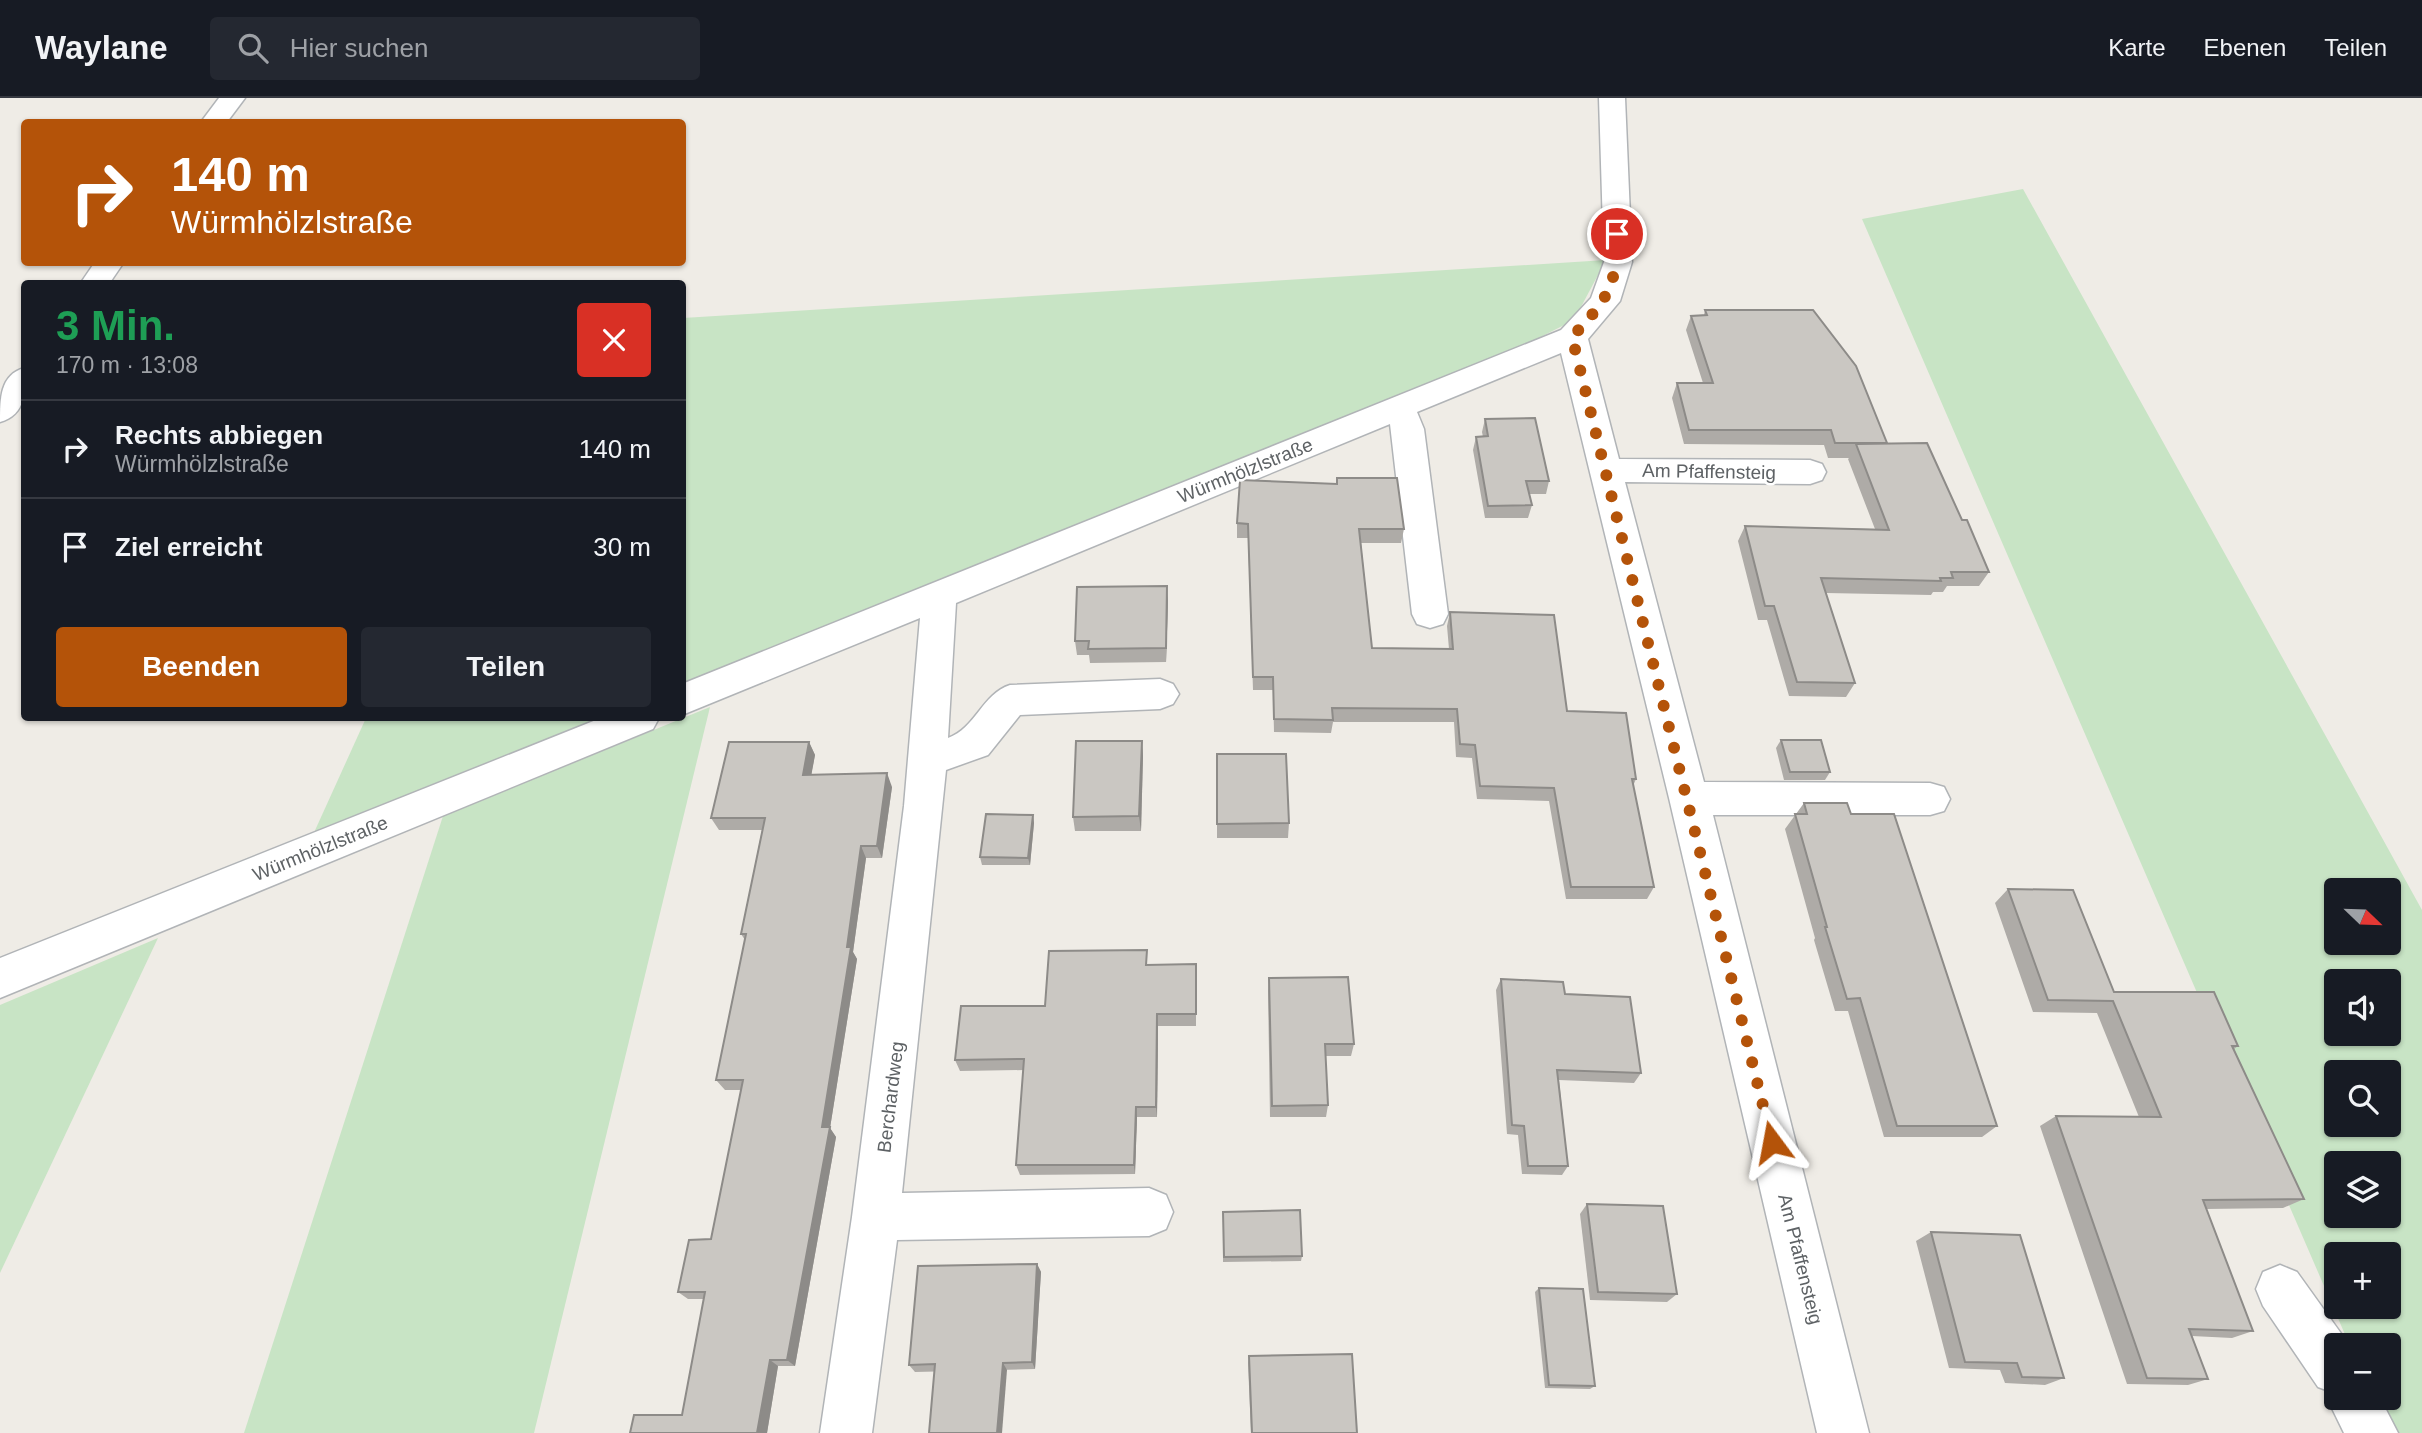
<!DOCTYPE html>
<html lang="de">
<head>
<meta charset="utf-8">
<style>
	:root { --surface:#171b24; --page:#242831; --text:#f1f3f6; --muted:#9ea1a6; --line:#363941; --accent:#b45309 }
	body { margin:0; font-family:Helvetica,sans-serif; background:var(--page); color:var(--text); height:100vh; display:flex; flex-direction:column; font-size:26px; white-space:nowrap }
	* { box-sizing:border-box; margin:0 }
	p { font-size:23px; color:var(--muted) }
	.icon { flex:none; width:38px; height:38px; fill:none; stroke:currentColor; stroke-width:2; stroke-linecap:round; stroke-linejoin:round }
	.map { position:relative; flex:1; overflow:hidden }
	.sheet { position:absolute; left:21px; top:182px; width:665px; height:441px; display:flex; flex-direction:column; background:var(--surface); border-radius:7px; box-shadow:0 2px 5px #0004 }
	.sheet>* { flex:none }
	.top-card { position:absolute; left:21px; top:21px; width:665px; height:147px; border-radius:7px; box-shadow:0 2px 5px #0004; background:#b45309; color:#fff; overflow:hidden }
	.needle { width:46px; rotate:113deg }
	.controls { position:absolute; left:2324px; top:780px; display:grid; gap:14px }
	.controls a { display:grid; place-items:center; width:77px; height:77px; border-radius:7px; background:var(--surface); box-shadow:0 2px 5px #0004; font-size:35px }
	.pin { position:absolute; display:grid; place-items:center; width:60px; height:60px; color:#fff; margin:-30px; border:4px solid #fff; border-radius:50%; box-shadow:0 2px 7px #0007 }
	.me { position:absolute; width:77px; margin:-38px; rotate:347deg; stroke-linejoin:round; filter:drop-shadow(0 0 5px #0008) }
	.turn { display:flex; align-items:center; gap:24px; height:147px; padding:0 35px; font-size:32px }
	.turn .icon { width:91px; height:91px; stroke-width:2.5 }
	.turn b { display:block; font-size:49px; line-height:60px }
	.round { display:grid; place-items:center; flex:none; width:74px; height:74px; border-radius:7px; background:var(--page) }
	.overview { display:flex; align-items:center; justify-content:space-between; height:119px; padding:0 35px }
	h1 { font-size:42px; font-weight:700; line-height:52px; color:#1e9e55 }
	.button { display:flex; gap:14px; margin-top:auto; padding:14px 35px }
	.button a { flex:1; height:80px; border-radius:7px; background:var(--accent); color:#fff; font-size:28px; font-weight:700; line-height:80px; text-align:center }
	.button a+a { background:var(--page); color:var(--text) }
	ul { padding:0; list-style:none }
	li { display:flex; align-items:center; gap:21px; height:98px; padding:0 35px; border-top:2px solid var(--line) }
	li div { flex:1 }
	li b { display:block; font-size:26px }
	li em { font-style:normal }
	header { display:flex; align-items:center; gap:42px; box-sizing:border-box; height:98px; padding:0 35px; background:var(--surface); border-bottom:2px solid var(--line) }
	header strong { font-size:33px }
	nav { display:flex; gap:38px; margin-inline-start:auto; font-size:24px }
	.search { width:490px; height:63px; background:var(--page); display:flex; align-items:center; gap:18px; box-sizing:border-box; padding:0 24px; border-radius:7px; color:var(--muted); font-size:26px }
	.map>svg:first-child { display:block }
	.green { fill:#c8e4c5; fill-rule:evenodd }
	.lines { fill:none; stroke-linecap:round; stroke-linejoin:round }
	.minor-casing { stroke:#b1b4b7; stroke-width:3 }
	.minor { fill:#fff; fill-rule:evenodd }
	.wall { fill:#aeaba7 }
	.shaded-wall { fill:#8d8b88 }
	.building { fill:#cac7c2; stroke:#8d8b88; stroke-width:2 }
	.route { stroke:#b45309; stroke-width:12; stroke-dasharray:0 21.6 }
	.labels { text-anchor:middle; stroke-width:5; stroke-linejoin:round; paint-order:stroke }
	.street-label { font-size:19px; fill:#5e6265; stroke:#fff }
</style>
</head>
<body>
<header>
<strong>Waylane</strong>
<div class="search"><svg class="icon" aria-label="search" viewBox="0 0 24 24"><circle cx="10" cy="10" r="6"/><path d="M15 15l6 6"/></svg>Hier suchen</div>
<nav><a>Karte</a><a>Ebenen</a><a>Teilen</a></nav>
</header>
<div class="map">
<svg width="2422" height="1335" viewBox="0 0 2422 1335">
	<rect width="100%" height="100%" fill="#efece6"/>
	<g class="green">
		<path d="M2023 91 2422 812V1335H2388L2373 1300H2389V1248H2350L1862 121ZM2336 793H2389V845H2336ZM2336 884H2389V936H2336ZM2336 975H2389V1027H2336ZM2336 1066H2389V1118H2336ZM2336 1157H2389V1209H2336Z"/>
		<polygon points="1606,162 1574,222 1486,267 683,590 683,220"/>
		<polygon points="710,609 534,1335 244,1335 443,718"/>
		<polygon points="366,620 609,620 312,739"/>
		<polygon points="158,840 0,1175 0,907"/>
	</g>
	<g class="lines">
		<g class="minor-casing">
			<g id="minor">
				<polygon points="219,0 245,0 227,24 201,24"/>
				<path d="M1599 0H1625L1632 164 1620 203 1588 241 1619 361 1810 362 1822 366 1826 374 1822 382 1810 386 1625 384 1704 684 1930 685 1944 689 1950 701 1944 713 1930 717H1713L1869 1335H1817L1669 700 1561 255 1417 314 1424 331 1448 516 1443 526 1430 530 1417 526 1412 516 1390 326 956 505 948 640C976 630 982 596 1010 587L1160 581 1173 586 1179 596 1173 606 1160 611 1020 617 988 657 946 672 902 1095 1149 1090 1166 1097 1173 1114 1166 1131 1149 1138 897 1142 872 1335H820L852 1119 904 708 920 520 682 617V586L1561 232 1591 200 1604 164Z"/>
				<polygon points="95,164 124,164 109,186 80,186"/>
				<path d="M24 270C26 292 26 317 0 324 0 301 0 277 24 270Z"/>
				<polygon points="601,620 659,620 653,631 0,900 0,860"/>
				<polygon points="2280,1167 2297,1174 2350,1248 2336,1248 2336,1300 2380,1300 2398,1335 2344,1335 2327,1300 2329,1293 2318,1289 2263,1208 2256,1191 2263,1174"/>
			</g>
		</g>
		<use href="#minor" class="minor"/>
	</g>
	<g class="wall">
		<polygon points="1705,212 1887,345 1962,422 1989,474 1979,488 1947,488 1943,494 1933,494 1931,497 1826,495 1855,585 1846,599 1789,598 1767,522 1758,522 1738,443 1745,428 1875,431 1848,361 1849,360 1828,360 1824,347 1684,346 1672,300 1677,285 1703,285 1686,232 1691,218 1704,217"/>
		<polygon points="1485,321 1549,383 1546,396 1529,396 1532,407 1528,420 1485,420 1473,352 1476,339 1483,339 1482,334"/>
		<polygon points="1337,380 1404,431 1401,445 1361,445 1372,550 1449,551 1447,528 1450,514 1567,613 1636,681 1633,688 1654,789 1647,801 1566,801 1549,703 1477,701 1472,660 1456,659 1454,624 1333,624 1331,635 1274,634 1273,592 1253,592 1248,440 1237,440 1237,425 1336,386"/>
		<polygon points="1168,502 1166,564 1090,565 1089,557 1077,557 1075,543"/>
		<polygon points="1781,642 1830,674 1825,682 1784,682 1776,650"/>
		<polygon points="1142,643 1143,658 1141,733 1075,733 1073,719"/>
		<polygon points="809,644 815,657 811,677 892,689 882,760 866,760 853,854 857,861 830,1030 836,1039 795,1268 778,1268 767,1335 630,1335 682,1317 704,1201 688,1201 678,1194 711,1141 741,992 725,992 716,982 745,842 741,836 762,732 719,732 711,720"/>
		<polygon points="1217,656 1289,725 1288,740 1217,740"/>
		<polygon points="1804,705 1851,716 1997,1028 1982,1039 1884,1039 1848,913 1835,913 1814,842 1815,840 1785,731"/>
		<polygon points="1033,717 1034,725 1030,767 982,767 980,759"/>
		<polygon points="2008,791 2114,894 2238,948 2234,951 2304,1101 2283,1110 2206,1111 2253,1233 2232,1240 2192,1238 2208,1281 2188,1287 2127,1286 2040,1028 2056,1018 2139,1019 2097,915 2033,914 1995,805"/>
		<polygon points="1196,866 1196,928 1158,928 1157,1019 1137,1019 1135,1076 1020,1077 1016,1067 1024,972 960,973 955,962 1045,908 1148,867"/>
		<polygon points="1269,880 1354,946 1351,958 1325,958 1328,1007 1326,1019 1270,1019 1268,893"/>
		<polygon points="1501,881 1641,975 1634,985 1559,982 1568,1068 1562,1077 1522,1076 1518,1037 1507,1036 1496,892"/>
		<polygon points="1587,1106 1677,1196 1667,1204 1590,1202 1580,1116"/>
		<polygon points="1223,1114 1302,1158 1301,1163 1223,1164"/>
		<polygon points="1931,1134 2064,1280 2045,1287 2005,1285 2000,1272 1949,1270 1916,1143"/>
		<polygon points="1037,1166 1041,1174 1035,1271 915,1274 909,1267"/>
		<polygon points="1539,1190 1595,1288 1590,1291 1545,1290 1535,1194"/>
		<polygon points="1249,1258 1357,1335 1251,1335 1248,1265"/>
	</g>
	<g class="shaded-wall">
		<polygon points="1167,488 1168,502 1166,564 1166,550"/>
		<polygon points="1142,643 1143,658 1141,733 1139,718"/>
		<polygon points="809,644 815,657 809,690 803,677"/>
		<polygon points="887,675 892,689 882,760 877,748"/>
		<polygon points="1033,717 1034,725 1030,767 1028,760"/>
		<polygon points="861,748 866,760 853,854 857,861 830,1030 836,1039 795,1268 787,1262 822,1029"/>
		<polygon points="1157,916 1158,928 1157,1019 1156,1009"/>
		<polygon points="1136,1009 1137,1019 1135,1076 1134,1067"/>
		<polygon points="1037,1166 1041,1174 1035,1271 1032,1264"/>
		<polygon points="770,1262 778,1268 767,1335 757,1335"/>
		<polygon points="1003,1265 1007,1272 1002,1335 997,1335"/>
	</g>
	<g class="building">
		<polygon points="1705,212 1813,212 1856,268 1887,345 1835,345 1831,332 1689,332 1677,285 1713,285 1691,218 1707,217"/>
		<polygon points="1535,320 1549,383 1526,383 1532,407 1488,408 1476,339 1488,338 1485,321"/>
		<polygon points="1927,345 1962,422 1967,422 1989,474 1951,474 1953,480 1940,480 1941,483 1821,480 1855,585 1797,584 1774,508 1765,508 1745,428 1889,432 1856,346"/>
		<polygon points="1337,380 1397,380 1404,431 1359,431 1372,550 1453,551 1450,514 1554,517 1567,613 1626,615 1636,681 1632,681 1654,789 1571,789 1554,690 1480,688 1475,647 1460,646 1457,611 1332,610 1333,622 1274,621 1273,579 1253,579 1248,426 1237,425 1240,382 1337,386"/>
		<polygon points="1167,488 1166,550 1088,551 1089,543 1075,543 1077,489"/>
		<polygon points="1781,642 1821,642 1830,674 1790,674"/>
		<polygon points="1076,643 1142,643 1139,718 1073,719"/>
		<polygon points="729,644 809,644 803,677 887,675 877,748 861,748 847,849 851,849 822,1029 830,1029 787,1262 770,1262 757,1335 630,1335 634,1317 682,1317 705,1194 678,1194 689,1142 711,1141 743,982 716,982 746,836 741,836 765,720 711,720"/>
		<polygon points="1217,656 1286,656 1289,725 1217,726"/>
		<polygon points="1804,705 1847,705 1851,716 1894,716 1997,1028 1897,1028 1860,900 1847,901 1825,829 1827,829 1795,716 1807,716"/>
		<polygon points="986,716 1033,717 1028,760 980,759"/>
		<polygon points="2008,791 2073,792 2114,894 2214,894 2238,948 2232,948 2304,1101 2203,1102 2253,1233 2189,1231 2208,1281 2147,1280 2056,1018 2161,1019 2113,903 2048,902"/>
		<polygon points="1147,852 1146,867 1196,866 1196,916 1157,916 1156,1009 1136,1009 1134,1067 1016,1067 1024,961 955,962 961,908 1045,908 1049,853"/>
		<polygon points="1348,879 1354,946 1325,946 1328,1007 1272,1008 1269,880"/>
		<polygon points="1501,881 1563,884 1565,896 1630,899 1641,975 1557,972 1568,1068 1528,1068 1524,1028 1512,1027"/>
		<polygon points="1587,1106 1663,1108 1677,1196 1598,1194"/>
		<polygon points="1300,1112 1302,1158 1224,1159 1223,1114"/>
		<polygon points="1931,1134 2020,1137 2064,1280 2022,1279 2017,1265 1965,1264"/>
		<polygon points="1037,1166 1032,1264 1003,1265 997,1335 929,1335 935,1266 909,1267 918,1168"/>
		<polygon points="1539,1190 1583,1191 1595,1288 1549,1287"/>
		<polygon points="1352,1256 1357,1335 1252,1335 1249,1258"/>
	</g>
	<g class="lines">
		<path class="route" d="M1617 136C1618 188 1606 203 1572 239L1772 1044"/>
	</g>
	<g class="labels">
		<g class="street-label">
			<text transform="translate(1245 372) rotate(-22)" y="7">Würmhölzlstraße</text>
			<text transform="translate(1709 373) rotate(1)" y="7">Am Pfaffensteig</text>
			<text transform="translate(320 750) rotate(-22)" y="7">Würmhölzlstraße</text>
			<text transform="translate(890 999) rotate(-83)" y="7">Berchardweg</text>
			<text transform="translate(1801 1161) rotate(76)" y="7">Am Pfaffensteig</text>
		</g>
	</g>
</svg>
<div class="controls">
<a><svg class="needle" viewBox="-14 -14 28 28"><path d="M0-13l5 13h-10z" fill="#e53935"/><path d="M0 13l5-13h-10z" fill="#9ea1a6"/></svg></a>
<a><svg class="icon" aria-label="sound" viewBox="0 0 24 24"><path d="M4 9h4l5-4v14l-5-4H4zM17 9q2 3 0 6"/></svg></a>
<a><svg class="icon" aria-label="search" viewBox="0 0 24 24"><circle cx="10" cy="10" r="6"/><path d="M15 15l6 6"/></svg></a>
<a><svg class="icon" aria-label="layers" viewBox="0 0 24 24"><path d="M12 4l9 5-9 5-9-5zM3 14l9 5 9-5"/></svg></a>
<a>+</a>
<a>−</a>
</div>
<div class="pin" style="left:1617px;top:136px;background:#d93025"><svg class="icon" aria-label="arrive" viewBox="0 0 24 24"><path d="M6 21V4h12l-3 4 3 4H6"/></svg></div>
<svg class="me" style="left:1772px;top:1044px" viewBox="-20 -20 40 40"><path d="M0-17L14 15 0 8-14 15z" fill="#b45309" stroke="#fff" stroke-width="4"/></svg>
<div class="top-card">
<div class="turn"><svg class="icon" aria-label="right" viewBox="0 0 24 24"><path d="M7 20v-9h11M14 6l5 5-5 5"/></svg><div><b>140 m</b>Würmhölzlstraße</div></div>
</div>
<section class="sheet">
<div class="overview"><div><h1>3 Min.</h1><p>170 m · 13:08</p></div><a class="round" style="background:#d93025;color:#fff"><svg class="icon" aria-label="close" viewBox="0 0 24 24"><path d="M6 6l12 12M18 6L6 18"/></svg></a></div>
<ul>
<li><svg class="icon" aria-label="right" viewBox="0 0 24 24"><path d="M7 20v-9h11M14 6l5 5-5 5"/></svg><div><b>Rechts abbiegen</b><p>Würmhölzlstraße</p></div><em>140 m</em></li>
<li><svg class="icon" aria-label="arrive" viewBox="0 0 24 24"><path d="M6 21V4h12l-3 4 3 4H6"/></svg><div><b>Ziel erreicht</b></div><em>30 m</em></li>
</ul>
<div class="button"><a>Beenden</a><a>Teilen</a></div>
</section>
</div>
</body>
</html>
